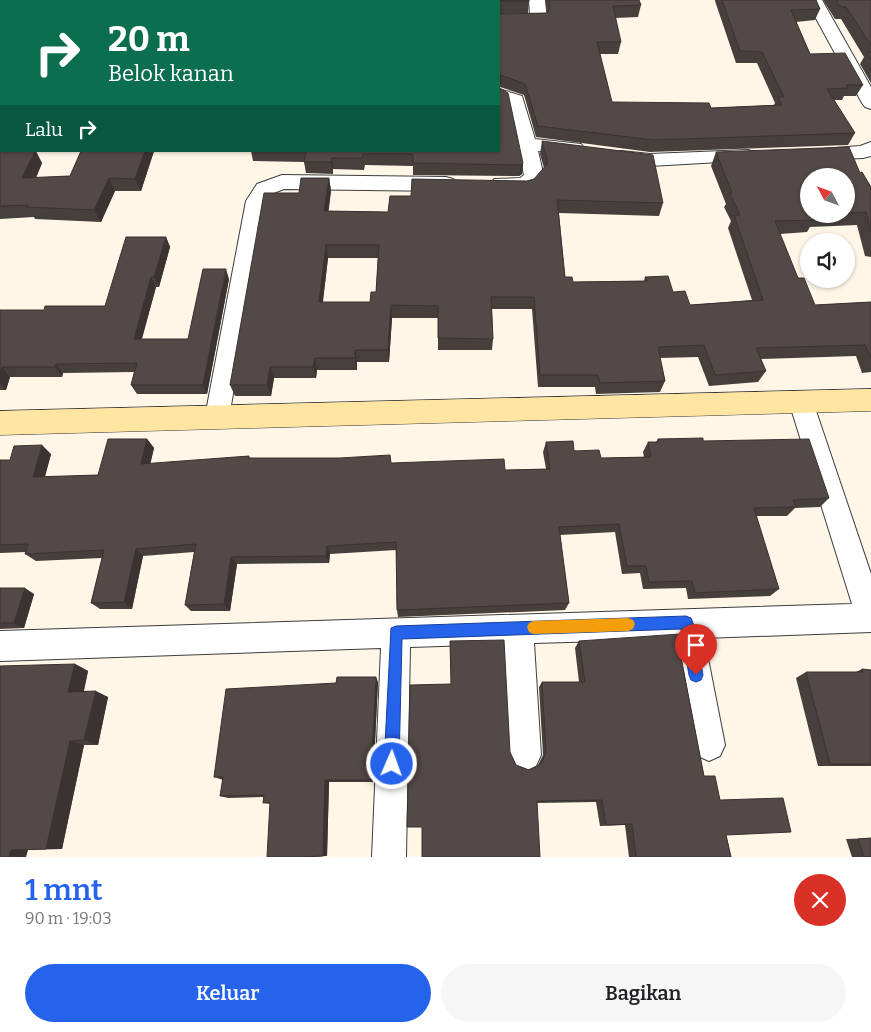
<!DOCTYPE html>
<html lang="id">
<head>
<meta charset="utf-8">
<style>
	:root { --surface:#fff; --page:#f6f6f6; --text:#202124; --muted:#757577; --accent:#2563eb }
	body { margin:0; font-family:Bitter,serif; background:var(--page); color:var(--text); height:100vh; display:flex; flex-direction:column; font-size:19px; white-space:nowrap }
	* { box-sizing:border-box; margin:0 }
	p { font-size:16px; color:var(--muted) }
	.icon { flex:none; width:28px; height:28px; fill:none; stroke:currentColor; stroke-width:2; stroke-linecap:round; stroke-linejoin:round }
	.map { position:relative; height:857px; overflow:hidden }
	.drawer { display:flex; flex-direction:column; background:var(--surface); flex:1 }
	.drawer>* { flex:none }
	.hud { position:absolute; left:0px; top:0px; width:500px; height:152px; box-shadow:0 1px 4px #0004; background:#0b6e4f; color:#fff; overflow:hidden }
	.needle { width:32px; rotate:311deg }
	.buttons { position:absolute; left:800px; top:168px; display:grid; gap:10px }
	.buttons a { display:grid; place-items:center; width:55px; height:55px; border-radius:50%; background:var(--surface); box-shadow:0 1px 4px #0004; font-size:25px }
	.pin { position:absolute; display:grid; place-items:center; width:42px; height:42px; color:#fff; margin:-51px -21px; border-radius:50% 50% 50% 0; rotate:-45deg; box-shadow:0 0 5px #0007 }
	.pin .icon { rotate:45deg }
	.me { position:absolute; width:55px; margin:-28px; rotate:2deg; stroke-linejoin:round; filter:drop-shadow(0 0 4px #0008) }
	.turn { display:flex; align-items:center; gap:18px; height:105px; padding:0 25px; font-size:22px }
	.turn .icon { width:65px; height:65px; stroke-width:2.5 }
	.turn b { display:block; font-size:35px; line-height:42px }
	.then { display:flex; align-items:center; height:48px; padding:0 25px; background:#0003; gap:10px; font-size:19px }
	.round { display:grid; place-items:center; flex:none; width:52px; height:52px; border-radius:26px; background:var(--page) }
	.overview { display:flex; align-items:center; justify-content:space-between; height:85px; padding:0 25px }
	h1 { font-size:30px; font-weight:600; line-height:38px; color:var(--accent) }
	.button { display:flex; gap:10px; margin-top:auto; padding:10px 25px }
	.button a { flex:1; height:58px; border-radius:30px; background:var(--accent); color:#fff; font-size:20px; font-weight:600; line-height:58px; text-align:center }
	.button a+a { background:var(--page); color:var(--text) }
	.map>svg:first-child { display:block }
	.lines { fill:none; stroke-linecap:round; stroke-linejoin:round }
	.street-casing { stroke:#3d3d3d; stroke-width:2 }
	.secondary-casing { stroke:#2c2c2c; stroke-width:1 }
	.street { fill:#fff; fill-rule:evenodd }
	.secondary { fill:#ffe5a2; fill-rule:evenodd }
	.wall { fill:#473f3c; fill-rule:evenodd }
	.shaded-wall { fill:#3a3331 }
	.building { fill:#534946; stroke:#3a3331; fill-rule:evenodd }
	.route { fill:#2563eb; stroke:#184099 }
	.slow { fill:#f59e0b }
</style>
</head>
<body>
<div class="map">
<svg width="871" height="857" viewBox="0 0 871 857">
	<rect width="100%" height="100%" fill="#fff6e7"/>
	<g class="lines">
		<g class="street-casing">
			<g id="street">
				<polygon points="529,0 545,0 547,20 545,23 499,24 499,14 530,15"/>
				<polygon points="806,0 822,0 871,87 871,109 865,107 862,103"/>
				<path d="M499 89 522 96 535 139 581 144 584 148 581 152 574 154 538 151 544 177C533 195 512 194 494 189L491 184 494 179 520 178 524 175 508 103 499 100Z"/>
				<polygon points="871,142 871,156 863,158 818,160 811,158 808,154 811,150 860,146"/>
				<polygon points="748,150 755,152 758,156 755,160 650,166 614,161 611,157 614,153 621,151 650,154"/>
				<polygon points="282,175 446,177 453,179 456,184 453,189 446,191 284,189 271,194 266,202 229,417 226,424 217,428 208,424 205,417 246,201 257,184"/>
				<polygon points="801,392 810,395 813,402 871,574 871,632 704,638 725,745 720,756 709,761 698,756 693,745 674,639 534,643 541,755 536,766 525,771 514,766 509,755 504,644 410,647 406,857 372,857 381,648 0,661 0,631 852,604 789,402 792,395"/>
			</g>
		</g>
		<g class="secondary-casing">
			<polygon id="secondary" points="871,389 871,411 0,435 0,411"/>
		</g>
		<use href="#street" class="street"/>
		<use href="#secondary" class="secondary"/>
	</g>
	<g class="wall">
		<polygon points="0,0 110,0 109,1 1,1 1,90 0,92"/>
		<polygon points="529,0 528,13 500,13 500,14 547,13 547,12 545,0 639,0 641,5 638,17 615,18 621,42 618,54 600,54 612,102 711,108 774,105 775,103 757,63 736,63 715,1 715,0 816,0 820,9 815,20 796,22 810,54 863,85 856,96 844,96 842,100 834,100 855,133 848,145 650,152 536,137 524,95 500,87 499,1"/>
		<polygon points="823,0 871,0 871,83 860,64 864,57 841,19 835,19"/>
		<path d="M542 141 663 203 659 216 559 213 565 277 573 282 644 281 645 277 673 292 690 305 752 300 728 228 731 221 724 207 726 204 711 166 716 152 860 173 871 187V257L865 256 857 225 810 227 807 232 780 234 798 278 815 305 871 302V372L862 373 856 356 761 359 766 371 758 382 709 386 698 357 660 358 665 381 660 392 596 394 595 387H538L532 309H492L493 339 492 350H438V318H392L389 362H357V370H317L316 378H274L271 396H235L230 385 299 193 329 178 331 191 328 211 388 212 411 196 527 181 534 179 544 168 540 154ZM846 176V214H809ZM328 258H378L376 292 370 302H323Z"/>
		<polygon points="0,150 42,163 36,178 70,176 81,151 154,151 141,191 115,191 101,222 35,219 34,217 0,219"/>
		<polygon points="251,151 499,151 523,163 522,174 519,176 413,175 413,166 365,165 364,170 333,169 333,174 306,173 304,162 253,161"/>
		<polygon points="166,237 170,247 159,287 156,287 142,339 188,339 229,279 207,394 137,394 131,385 134,372 63,373 62,377 10,377 6,390 0,390 0,310 44,310 105,306"/>
		<polygon points="147,439 154,448 150,464 249,456 250,458 391,463 505,470 546,469 543,452 546,442 601,458 644,457 643,452 648,442 656,442 658,439 703,441 829,498 820,507 795,508 787,516 756,516 779,589 770,596 688,599 686,588 643,589 640,573 622,574 615,532 560,535 569,603 565,610 398,617 397,610 396,550 330,554 329,563 237,564 230,611 191,611 185,605 194,552 143,556 132,609 100,609 91,603 102,558 36,561 25,554 26,552 0,553 0,460 10,460 51,454 45,477 98,475"/>
		<polygon points="0,588 34,594 24,628 0,629"/>
		<polygon points="450,641 516,765 529,770 538,765 543,755 539,687 542,682 579,682 575,648 579,641 683,653 681,655 704,776 726,835 731,857 629,857 625,825 600,826 596,802 537,803 422,827 407,827 451,684"/>
		<polygon points="75,664 88,671 84,691 108,697 98,745 84,745 62,849 28,850 0,857"/>
		<polygon points="862,669 871,670 871,766 818,766 796,678 806,672 856,672"/>
		<polygon points="378,682 373,782 329,782 327,856 305,857 270,804 263,803 263,797 228,798 220,796 223,780 214,777"/>
		<polygon points="871,838 871,857 852,857 846,839"/>
	</g>
	<g class="shaded-wall">
		<polygon points="98,0 110,0 109,1 97,1"/>
		<polygon points="501,75 500,87 499,88 499,77"/>
		<polygon points="35,151 36,151 42,163 30,191 22,178"/>
		<polygon points="145,151 154,151 141,191 135,179"/>
		<polygon points="332,158 333,169 333,174 331,162"/>
		<polygon points="523,163 522,174 519,176 521,165"/>
		<polygon points="109,178 115,191 101,222 94,210"/>
		<polygon points="329,178 331,191 327,224 324,211"/>
		<polygon points="166,237 170,247 159,287 154,277"/>
		<polygon points="326,245 328,258 321,314 319,302"/>
		<polygon points="226,269 229,279 207,394 203,385"/>
		<polygon points="151,277 156,287 139,348 134,339"/>
		<polygon points="391,305 392,318 389,362 388,350"/>
		<polygon points="355,350 357,362 357,370 355,358"/>
		<polygon points="315,358 317,370 316,378 313,367"/>
		<polygon points="56,364 63,373 62,377 55,367"/>
		<polygon points="2,367 10,377 6,390 0,383 0,373"/>
		<polygon points="270,367 274,378 271,396 267,385"/>
		<polygon points="147,439 154,448 148,474 141,464"/>
		<polygon points="42,445 51,454 42,486 33,477"/>
		<polygon points="327,546 330,554 329,563 326,556"/>
		<polygon points="136,549 143,556 132,609 124,602"/>
		<polygon points="231,557 237,564 230,611 224,604"/>
		<polygon points="25,588 34,594 24,628 14,623"/>
		<polygon points="75,664 88,671 82,698 68,692"/>
		<polygon points="376,677 378,682 373,782 371,780"/>
		<polygon points="96,691 108,697 98,745 84,740"/>
		<polygon points="70,741 84,745 62,849 46,849"/>
		<polygon points="325,780 329,782 327,856 323,856"/>
		<polygon points="11,850 28,850 26,857 9,857"/>
	</g>
	<g class="building">
		<polygon points="0,0 98,0 97,1 1,1 1,4 0,4"/>
		<polygon points="225,0 237,0 240,1 223,1"/>
		<rect x="445" y="0" width="84" height="1"/>
		<polygon points="549,0 639,0 641,5 613,6 621,42 597,42 612,102 709,103 711,108 782,105 778,97 784,97 762,52 740,51 722,0 816,0 820,9 791,10 810,54 845,53 863,85 846,85 848,88 827,89 855,133 654,140 538,126 525,84 501,75 499,77 499,3 500,14 547,13 550,8"/>
		<polygon points="836,0 871,0 871,45 846,7 841,7"/>
		<polygon points="1,8 1,80 0,80 0,11"/>
		<polygon points="867,52 871,52 871,60"/>
		<polygon points="499,88 508,93 523,163 521,165 413,163 413,154 363,154 363,158 332,158 331,162 304,162 306,151 499,151"/>
		<path d="M542 141 653 155 663 203 557 200 565 277H572L573 282 647 281 645 277 668 276 673 292 685 291 690 305 763 300 734 215H740L730 194 732 193 716 152 849 147 860 173 862 172 871 187V232L866 212 846 213V176H809V214H830L812 215 815 220 775 221 798 278H804L815 305 871 302V358L865 345 756 348 766 371 715 375 704 345 658 347 665 381 600 383 598 375H540L534 297H491L493 339 438 338V306L391 305 388 350H355V358H315L313 367H270L267 385H230L264 193H299L301 178H329L324 211 388 212 390 196H411L412 179 527 181 534 179 548 163ZM326 245H379L376 292H371L370 302H319Z"/>
		<polygon points="0,150 1,150 1,151 35,151 22,178 70,176 81,151 145,151 135,179 109,178 94,210 27,207 28,205 0,206"/>
		<polygon points="126,237 166,237 154,277 151,277 134,339 188,339 203,269 226,269 203,385 131,385 137,363 56,364 55,367 2,367 0,373 0,310 44,310 45,306 105,306"/>
		<polygon points="703,438 703,441 809,439 829,498 793,500 796,507 754,508 779,589 695,593 692,581 649,582 646,566 627,566 619,524 559,527 569,603 397,610 396,542 327,546 326,556 231,557 224,604 185,605 196,544 136,549 124,602 91,603 104,550 25,554 28,544 0,545 0,460 10,460 14,446 42,445 33,477 98,475 108,439 147,439 141,464 249,456 248,458 340,458 390,455 391,463 504,459 505,470 550,469 546,442 573,441 574,451 599,450 601,458 651,457 648,442 658,442 658,439"/>
		<polygon points="0,588 25,588 14,623 0,623"/>
		<polygon points="680,634 683,653 680,653 704,776 715,776 720,800 783,798 791,832 726,835 731,857 636,857 632,824 606,825 602,800 537,801 540,857 422,857 422,827 407,827 410,685 451,684 450,641 504,640 510,752 516,765 529,770 541,764 546,752 542,682 585,682 579,641"/>
		<polygon points="75,664 68,692 96,691 84,740 70,741 46,849 11,850 9,857 0,857 0,666"/>
		<polygon points="862,669 871,670 871,764 830,764 806,672 863,672"/>
		<polygon points="337,677 376,677 371,780 325,780 323,856 305,857 267,857 270,802 263,803 264,795 220,796 223,777 214,777 226,689 336,683"/>
		<polygon points="871,838 871,857 864,857 858,839"/>
	</g>
	<polygon class="route" points="686,616 691,618 693,623 703,675 701,680 696,682 691,680 689,675 681,629 402,639 399,764 397,769 392,771 386,769 384,764 391,628 396,626"/>
	<polygon class="slow" points="628,618 633,620 635,624 633,629 628,631 533,634 529,632 527,627 529,623 533,621"/>
</svg>
<div class="buttons">
<a><svg class="needle" viewBox="-14 -14 28 28"><path d="M0-13l5 13h-10z" fill="#e53935"/><path d="M0 13l5-13h-10z" fill="#757577"/></svg></a>
<a><svg class="icon" aria-label="sound" viewBox="0 0 24 24"><path d="M4 9h4l5-4v14l-5-4H4zM17 9q2 3 0 6"/></svg></a>
</div>
<div class="pin" style="left:696px;top:675px;background:#d93025"><svg class="icon" aria-label="arrive" viewBox="0 0 24 24"><path d="M6 21V4h12l-3 4 3 4H6"/></svg></div>
<svg class="me" style="left:392px;top:764px" viewBox="-20 -20 40 40"><circle r="17" fill="#2563eb" stroke="#fff" stroke-width="3"/><path d="M0-11L8 9 0 5-8 9z" fill="#fff"/></svg>
<div class="hud">
<div class="turn"><svg class="icon" aria-label="right" viewBox="0 0 24 24"><path d="M7 20v-9h11M14 6l5 5-5 5"/></svg><div><b>20 m</b>Belok kanan</div></div>
<div class="then">Lalu<svg class="icon" aria-label="right" viewBox="0 0 24 24"><path d="M7 20v-9h11M14 6l5 5-5 5"/></svg></div>
</div>
</div>
<section class="drawer">
<div class="overview"><div><h1>1 mnt</h1><p>90 m · 19:03</p></div><a class="round" style="background:#d93025;color:#fff"><svg class="icon" aria-label="close" viewBox="0 0 24 24"><path d="M6 6l12 12M18 6L6 18"/></svg></a></div>
<div class="button"><a>Keluar</a><a>Bagikan</a></div>
</section>
</body>
</html>
